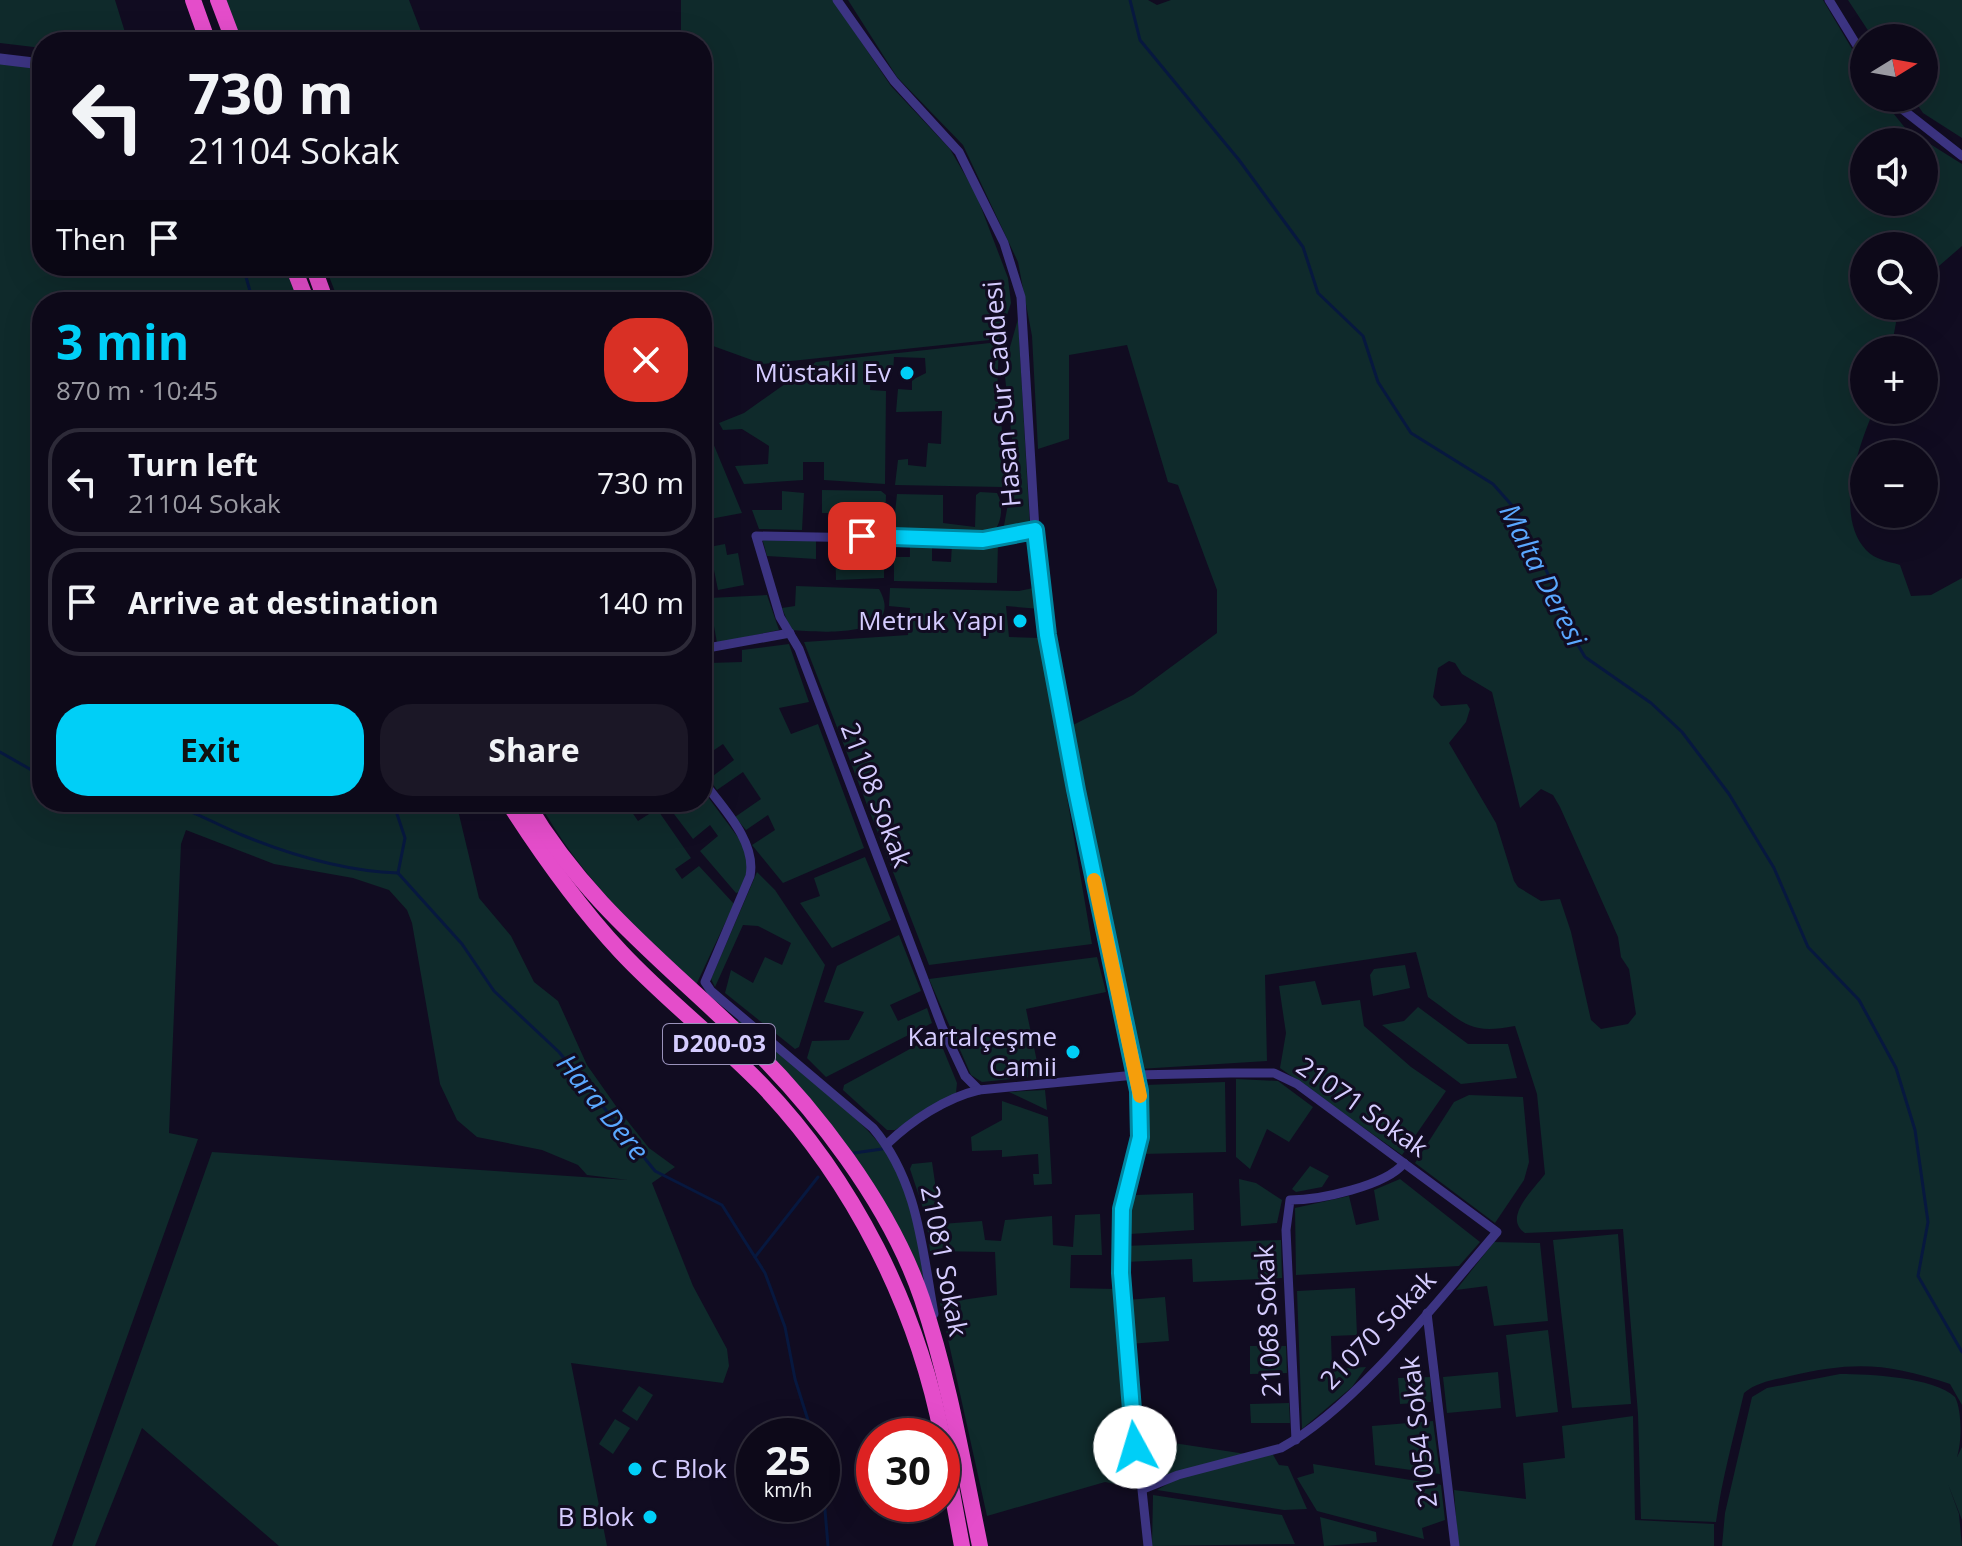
<!DOCTYPE html>
<html lang="en">
<head>
<meta charset="utf-8">
<style>
	:root { --surface:#0d0919; --page:#1b1726; --text:#f1f3f6; --muted:#9a9aa2; --line:#2d2a38; --accent:#00cff7 }
	body { margin:0; font-family:"Open Sans",sans-serif; background:var(--page); color:var(--text); height:100vh; display:flex; flex-direction:column; font-size:30px; white-space:nowrap }
	* { box-sizing:border-box; margin:0 }
	p { font-size:26px; color:var(--muted) }
	.icon { flex:none; width:44px; height:44px; fill:none; stroke:currentColor; stroke-width:2; stroke-linecap:round; stroke-linejoin:round }
	.map { position:relative; flex:1; overflow:hidden }
	.side { position:absolute; left:32px; top:292px; width:680px; height:520px; display:flex; flex-direction:column; background:var(--surface); border-radius:32px; box-shadow:0 8px 32px #0002,0 0 0 2px var(--line) }
	.side>* { flex:none }
	.banner { position:absolute; left:32px; top:32px; width:680px; height:244px; border-radius:32px; box-shadow:0 8px 32px #0002,0 0 0 2px var(--line); background:#0d0919; color:var(--text); overflow:hidden }
	.needle { width:52px; rotate:79deg }
	.tools { position:absolute; left:1850px; top:24px; display:grid; gap:16px }
	.tools a { display:grid; place-items:center; width:88px; height:88px; border-radius:50%; background:var(--surface); box-shadow:0 8px 32px #0002,0 0 0 2px var(--line); font-size:40px }
	.speed { position:absolute; left:736px; top:1418px; display:flex; gap:16px; font-size:40px; font-weight:700; text-align:center }
	.speed>* { display:grid; place-content:center; width:104px; height:104px; border-radius:50%; background:var(--surface); box-shadow:0 8px 32px #0002,0 0 0 2px var(--line); line-height:1 }
	.speed small { font-size:20px; font-weight:400 }
	.speed .limit { border:12px solid #d22; background:#fff; color:#111 }
	.pin { position:absolute; display:grid; place-items:center; width:68px; height:68px; color:#fff; margin:-34px; border-radius:16px; box-shadow:0 4px 12px #0006 }
	.me { position:absolute; width:88px; margin:-44px; rotate:354deg; stroke-linejoin:round; filter:drop-shadow(0 0 6px #0008) }
	.turn { display:flex; align-items:center; gap:28px; height:168px; padding:0 24px; font-size:36px }
	.turn .icon { width:104px; height:104px; stroke-width:2.5 }
	.turn b { display:block; font-size:56px; line-height:68px }
	.then { display:flex; align-items:center; height:76px; padding:0 24px; background:#0003; gap:16px; font-size:30px }
	.round { display:grid; place-items:center; flex:none; width:84px; height:84px; border-radius:32px; background:var(--page) }
	.headline { display:flex; align-items:center; justify-content:space-between; height:136px; padding:0 24px }
	h1 { font-size:48px; font-weight:700; line-height:60px; color:var(--accent) }
	.action { display:flex; gap:16px; margin-top:auto; padding:16px 24px }
	.action a { flex:1; height:92px; border-radius:32px; background:var(--accent); color:#111; font-size:32px; font-weight:700; line-height:92px; text-align:center }
	.action a+a { background:var(--page); color:var(--text) }
	ul { padding:0; list-style:none }
	li { display:flex; align-items:center; gap:24px; height:108px; margin:0 16px 12px; padding:0 8px; border:4px solid var(--line); border-radius:32px }
	li div { flex:1 }
	li b { display:block; font-size:30px }
	li em { font-style:normal }
	.map>svg:first-child { display:block }
	.green { fill:#0f2a2b; fill-rule:evenodd }
	.lines { fill:none; stroke-linecap:round; stroke-linejoin:round }
	.stream { stroke:#07183f; stroke-width:3 }
	.minor { stroke:#3c3482; stroke-width:9 }
	.tertiary { stroke:#3c3482; stroke-width:11 }
	.trunk { stroke:#e44dca; stroke-width:16 }
	.route-casing { stroke:#0087a1; stroke-width:20 }
	.route { stroke:#00cff7; stroke-width:14 }
	.slow { stroke:#f59e0b; stroke-width:14 }
	.poi-dot { fill:#00cff7; stroke:#110c21; stroke-width:3 }
	.labels { text-anchor:middle; stroke-width:6; stroke-linejoin:round; paint-order:stroke }
	.shield { fill:#110c21; stroke:#9a92bc; stroke-width:2 }
	.shield-label { font-size:24px; font-weight:bold; fill:#d5ccff }
	.poi-label { font-size:26px; fill:#d5ccff; stroke:#110c21; text-anchor:end }
	.street-label { font-size:26px; fill:#d5ccff; stroke:#110c21 }
	.water-label { font-size:28px; font-style:italic; fill:#5aa8ff; stroke:#110c21 }
</style>
</head>
<body>
<div class="map">
<svg width="1962" height="1546" viewBox="0 0 1962 1546">
	<rect width="100%" height="100%" fill="#110c21"/>
	<g class="green">
		<polygon points="0,0 115,0 128,42 42,42 42,48 0,43"/>
		<polygon points="226,0 409,0 425,42 240,42"/>
		<polygon points="681,0 833,0 891,86 950,149 976,194 1008,278 1011,303 999,339 763,364 702,342 702,302 339,302 325,266 702,266 702,59 709,53 702,42 681,39"/>
		<path d="M848 0H1148L1157 5 1171 0H1823L1864 69V98H1881L1906 129 1962 164V246L1924 279V246H1864V306H1899L1891 350H1864V410H1874C1858 447 1834 515 1866 550 1875 560 1888 561 1900 565L1911 596 1931 595 1962 578V1405L1950 1384C1888 1363 1854 1361 1790 1376 1774 1380 1757 1382 1744 1393 1734 1436 1722 1478 1716 1522L1641 1519 1638 1414 1623 1229 1525 1233C1502 1218 1534 1189 1545 1174L1537 1094 1515 1026C1468 1035 1465 1023 1428 997L1416 952 1265 975 1267 1061 1139 1069 1071 726 1133 695 1217 633V590L1178 485 1168 482 1127 345 1069 355V439L1038 449 1032 336 1018 262 963 145 897 77ZM1864 142H1924V202H1864ZM1449 661 1455 663 1462 674 1492 692 1520 808 1541 789 1553 795 1560 807 1618 937 1621 957 1629 969 1636 1014 1628 1024 1601 1029 1591 1020 1571 932 1560 899 1541 901 1518 887 1514 881 1496 823 1449 743 1466 722 1470 709 1467 704 1441 706 1433 697 1438 668Z"/>
		<polygon points="1848,0 1962,0 1962,138 1923,113 1913,98 1924,98 1924,38 1873,38"/>
		<polygon points="0,63 42,68 42,266 287,266 300,302 42,302 42,802 456,802 479,898 511,936 534,982 558,1001 587,1065 618,1109 649,1148 675,1167 652,1183 693,1286 727,1349 729,1366 723,1383 571,1363 607,1546 279,1546 142,1428 95,1546 72,1546 212,1152 628,1180 587,1175 578,1165 542,1150 477,1137 457,1120 440,1084 412,923 407,910 389,890 353,878 274,864 186,830 181,844 169,1133 198,1139 52,1546 0,1546"/>
		<polygon points="1018,319 1030,529 1003,531 1015,466 1004,368"/>
		<polygon points="999,342 997,395 1007,465 1002,487 895,485 898,460 908,459 908,465 926,467 928,443 941,444 942,411 896,412 898,389 912,390 912,380 926,373 925,358 894,357 893,372 871,372 870,390 886,391 885,484 824,480 824,462 803,462 803,480 744,484 735,466 768,464 769,446 742,429 723,430 719,423 744,413 816,362"/>
		<polygon points="702,443 713,443 742,513 710,519 712,538 702,540"/>
		<polygon points="822,490 881,491 886,495 885,528 846,530 846,513 822,513"/>
		<polygon points="782,491 804,493 802,530 759,529 752,510 782,510"/>
		<path d="M980 492 997 493C1004 506 1002 523 992 534L893 532 897 494 943 495V523L975 527 976 495Z"/>
		<polygon points="762,538 816,541 816,559 767,556"/>
		<polygon points="835,541 884,541 884,578 836,580"/>
		<polygon points="910,541 932,541 932,561 951,562 952,543 998,543 997,583 894,581 894,557 910,557"/>
		<polygon points="725,544 727,555 738,553 744,585 718,590 714,570 708,571 704,548"/>
		<path d="M796 586 879 589C908 640 817 632 791 630L782 608 795 606Z"/>
		<polygon points="1038,587 1040,609 1006,606 1009,637 1040,638 1092,944 929,965 804,642 908,635 910,608 889,606 890,588 1019,591"/>
		<polygon points="767,595 779,630 717,643 709,598"/>
		<polygon points="789,644 809,702 779,708 791,734 818,724 864,848 783,883 752,845 775,830 768,815 746,830 735,817 761,799 743,772 717,790 709,779 734,760 723,744 702,758 702,681 711,680 709,663 742,662 742,650"/>
		<polygon points="702,789 743,844 748,868 740,892 736,893 700,851 718,836 710,825 693,839 671,810 680,802 702,802"/>
		<path d="M539 802H594L605 810 625 802 638 821 657 809 691 858 675 869 682 879 699 866 734 904 696 985C637 930 578 874 539 802Z"/>
		<polygon points="865,857 891,920 832,948 800,903 820,896 814,878"/>
		<polygon points="757,872 775,890 825,965 799,1047 795,1049 725,993 731,970 753,983 765,957 782,965 791,943 758,926 743,925 715,987 711,979"/>
		<polygon points="899,935 921,991 890,1005 898,1021 927,1008 932,1023 826,1077 807,1058 812,1041 849,1040 864,1012 824,1002 837,966"/>
		<polygon points="1097,957 1106,992 1026,1009 1040,1076 982,1082 971,1075 929,979"/>
		<polygon points="1405,965 1410,988 1373,996 1370,975 1374,969"/>
		<polygon points="1315,981 1322,1005 1360,1000 1364,1026 1411,1067 1446,1091 1402,1155 1280,1068 1286,1033 1279,986"/>
		<polygon points="1418,1007 1468,1044 1508,1044 1517,1078 1461,1084 1382,1025 1404,1021"/>
		<path d="M739 1019C781 1055 881 1128 901 1176 916 1214 920 1256 926 1296L903 1244 736 1022Z"/>
		<polygon points="930,1038 939,1039 957,1083 956,1093 895,1130 887,1130 843,1090 844,1085"/>
		<polygon points="1236,1079 1278,1081 1313,1107 1289,1142 1267,1129 1250,1169 1236,1157"/>
		<polygon points="1225,1082 1226,1152 1142,1154 1145,1085"/>
		<polygon points="1045,1090 1047,1110 1009,1092"/>
		<polygon points="1469,1095 1523,1097 1529,1162 1524,1180 1495,1223 1415,1163 1454,1102"/>
		<polygon points="1002,1101 1048,1117 1052,1184 1034,1185 1033,1174 1039,1174 1038,1154 1002,1157 1002,1150 972,1151 971,1137 1002,1120"/>
		<polygon points="932,1162 939,1210 924,1211 910,1169 912,1164"/>
		<polygon points="1310,1166 1329,1176 1322,1187 1296,1192 1292,1189"/>
		<polygon points="1239,1179 1256,1183 1282,1200 1277,1223 1241,1226"/>
		<polygon points="1400,1179 1480,1242 1459,1266 1296,1275 1295,1208 1349,1196 1356,1225 1379,1220 1374,1190"/>
		<polygon points="1193,1193 1194,1230 1130,1234 1128,1210 1136,1195"/>
		<polygon points="1100,1214 1102,1255 1071,1255 1070,1288 1115,1289 1137,1488 1105,1482 987,1516 940,1303 997,1295 995,1252 930,1251 927,1225 982,1221 985,1240 1001,1241 1005,1220 1052,1216 1053,1245 1073,1247 1075,1215"/>
		<polygon points="1618,1234 1631,1404 1572,1408 1553,1240"/>
		<polygon points="1281,1240 1282,1278 1193,1282 1192,1259 1125,1262 1124,1246"/>
		<polygon points="1494,1242 1540,1243 1548,1321 1494,1326 1487,1286 1456,1290"/>
		<polygon points="1355,1288 1357,1335 1331,1336 1332,1369 1366,1367 1352,1387 1302,1429 1297,1291"/>
		<polygon points="1165,1297 1169,1341 1129,1344 1126,1300"/>
		<polygon points="1548,1330 1558,1412 1516,1417 1506,1335"/>
		<polygon points="1250,1346 1286,1346 1287,1373 1250,1374"/>
		<polygon points="1498,1372 1501,1408 1447,1413 1443,1377"/>
		<path d="M1840 1374C1868 1374 1934 1377 1955 1397 1962 1410 1962 1442 1957 1457L1962 1447V1520L1948 1484 1959 1514 1962 1546H1722L1725 1513 1752 1397 1767 1388Z"/>
		<polygon points="1430,1377 1431,1402 1400,1404 1398,1378"/>
		<polygon points="639,1386 653,1395 637,1421 622,1411"/>
		<polygon points="1289,1403 1290,1423 1251,1423 1250,1404"/>
		<polygon points="1633,1416 1635,1520 1714,1524 1714,1546 1458,1546 1454,1490 1526,1499 1523,1463 1565,1458 1562,1426"/>
		<polygon points="615,1419 630,1428 613,1454 599,1444"/>
		<polygon points="1433,1421 1440,1474 1375,1465 1372,1426"/>
		<polygon points="1147,1439 1246,1454 1149,1484 1141,1444"/>
		<polygon points="1272,1453 1279,1465 1288,1466 1307,1509 1284,1510 1157,1490 1176,1479"/>
		<polygon points="1313,1464 1441,1485 1445,1520 1422,1528 1424,1539 1317,1511 1297,1478 1314,1473"/>
		<polygon points="1153,1495 1282,1515 1295,1544 1152,1546"/>
		<polygon points="1320,1517 1376,1532 1377,1542 1324,1546"/>
	</g>
	<g class="lines">
		<g class="stream">
			<polyline points="1130,0 1140,40 1239,160 1303,247 1318,293 1363,336 1378,382 1411,433 1493,484 1516,510 1549,576 1564,621 1585,657 1651,703 1682,732 1729,794 1774,868 1808,947 1859,1000 1896,1068 1915,1130 1928,1222 1918,1276 1962,1352"/>
			<polyline points="243,266 253,302"/>
			<polyline points="0,752 42,776"/>
			<path d="M150 802C183 803 212 823 242 835 291 855 346 871 398 873L462 944 494 991 559 1052 655 1171 722 1205 765 1273 785 1327 795 1379 813 1436"/>
			<polyline points="393,802 405,838 398,873"/>
			<polyline points="854,1153 882,1149"/>
			<polyline points="755,1257 818,1177"/>
			<polyline points="822,1474 828,1546"/>
		</g>
		<g class="minor">
			<polyline points="837,0 894,81 959,152 1004,243 1021,297 1035,530 1047,635 1082,821 1139,1091 1140,1137 1122,1209 1121,1293 1148,1546"/>
			<polyline points="1829,0 1864,57"/>
			<polyline points="1888,98 1962,156"/>
			<polyline points="702,649 790,633"/>
			<path d="M702 780C721 806 757 841 750 876L705 982 711 991 873 1128C918 1181 922 1248 934 1314"/>
			<polyline points="979,1090 965,1076 942,1027 799,649 780,617 756,536 983,540 1035,530"/>
			<path d="M887 1144C911 1121 945 1098 979 1090L1135 1075 1230 1073H1274L1297 1084 1497 1232C1441 1297 1355 1408 1281 1448L1178 1475 1143 1489"/>
			<polyline points="1427,1313 1455,1546"/>
			<path d="M1296 1440 1286 1230 1290 1200C1319 1200 1386 1186 1404 1163"/>
		</g>
		<polyline class="tertiary" points="0,59 42,64"/>
		<g class="trunk">
			<polyline points="193,0 208,42"/>
			<polyline points="218,0 234,42"/>
			<polyline points="293,266 307,302"/>
			<polyline points="313,266 326,302"/>
			<path d="M508 802C542 855 578 906 621 952 665 999 717 1039 762 1085 853 1180 917 1307 942 1436"/>
			<path d="M526 802C585 902 660 958 742 1037 813 1105 890 1204 922 1299 949 1379 963 1463 980 1546"/>
			<polyline points="942,1438 962,1546"/>
		</g>
	</g>
	<g class="lines">
		<g class="route-casing">
			<polyline id="route" points="862,536 983,540 1035,530 1047,635 1076,790 1139,1091 1140,1137 1122,1209 1121,1273 1135,1447"/>
		</g>
		<use href="#route" class="route"/>
		<polyline class="slow" points="1094,880 1140,1096"/>
	</g>
	<g class="poi-dot">
		<circle cx="907" cy="373" r="8"/>
		<circle cx="1020" cy="621" r="8"/>
		<circle cx="1073" cy="1052" r="8"/>
		<circle cx="635" cy="1469" r="8"/>
		<circle cx="650" cy="1517" r="8"/>
	</g>
	<g class="labels">
		<rect class="shield" x="663" y="1024" width="112" height="40" rx="6"/>
		<g class="shield-label">
			<text x="719" y="1052">D200-03</text>
		</g>
		<g class="poi-label">
			<text x="891" y="382">Müstakil Ev</text>
			<text x="1004" y="630">Metruk Yapı</text>
			<text x="1057" y="1046">Kartalçeşme<tspan x="1057" dy="30">Camii</tspan></text>
			<text x="651" y="1478" text-anchor="start">C Blok</text>
			<text x="634" y="1526">B Blok</text>
		</g>
		<g class="street-label">
			<text transform="translate(1002 394) rotate(-95)" y="9">Hasan Sur Caddesi</text>
			<text transform="translate(876 795) rotate(69)" y="9">21108 Sokak</text>
			<text transform="translate(1362 1107) rotate(35)" y="9">21071 Sokak</text>
			<text transform="translate(944 1261) rotate(79)" y="9">21081 Sokak</text>
			<text transform="translate(1268 1321) rotate(-93)" y="9">21068 Sokak</text>
			<text transform="translate(1378 1330) rotate(-46)" y="9">21070 Sokak</text>
			<text transform="translate(1419 1432) rotate(-97)" y="9">21054 Sokak</text>
		</g>
		<g class="water-label">
			<text transform="translate(1543 575) rotate(63)" y="10">Malta Deresi</text>
			<text transform="translate(603 1107) rotate(51)" y="10">Hara Dere</text>
		</g>
	</g>
</svg>
<div class="tools">
<a><svg class="needle" viewBox="-14 -14 28 28"><path d="M0-13l5 13h-10z" fill="#e53935"/><path d="M0 13l5-13h-10z" fill="#9a9aa2"/></svg></a>
<a><svg class="icon" aria-label="sound" viewBox="0 0 24 24"><path d="M4 9h4l5-4v14l-5-4H4zM17 9q2 3 0 6"/></svg></a>
<a><svg class="icon" aria-label="search" viewBox="0 0 24 24"><circle cx="10" cy="10" r="6"/><path d="M15 15l6 6"/></svg></a>
<a>+</a>
<a>−</a>
</div>
<div class="speed"><div>25<small>km/h</small></div><div class="limit">30</div></div>
<div class="pin" style="left:862px;top:536px;background:#d93025"><svg class="icon" aria-label="arrive" viewBox="0 0 24 24"><path d="M6 21V4h12l-3 4 3 4H6"/></svg></div>
<svg class="me" style="left:1135px;top:1447px" viewBox="-20 -20 40 40"><circle r="19" fill="#fff"/><path d="M0-13L10 11 0 6-10 11z" fill="#00cff7"/></svg>
<div class="banner">
<div class="turn"><svg class="icon" aria-label="left" viewBox="0 0 24 24"><path d="M17 20v-9H6M10 6l-5 5 5 5"/></svg><div><b>730 m</b>21104 Sokak</div></div>
<div class="then">Then<svg class="icon" aria-label="arrive" viewBox="0 0 24 24"><path d="M6 21V4h12l-3 4 3 4H6"/></svg></div>
</div>
<section class="side">
<div class="headline"><div><h1>3 min</h1><p>870 m · 10:45</p></div><a class="round" style="background:#d93025;color:#fff"><svg class="icon" aria-label="close" viewBox="0 0 24 24"><path d="M6 6l12 12M18 6L6 18"/></svg></a></div>
<ul>
<li><svg class="icon" aria-label="left" viewBox="0 0 24 24"><path d="M17 20v-9H6M10 6l-5 5 5 5"/></svg><div><b>Turn left</b><p>21104 Sokak</p></div><em>730 m</em></li>
<li><svg class="icon" aria-label="arrive" viewBox="0 0 24 24"><path d="M6 21V4h12l-3 4 3 4H6"/></svg><div><b>Arrive at destination</b></div><em>140 m</em></li>
</ul>
<div class="action"><a>Exit</a><a>Share</a></div>
</section>
</div>
</body>
</html>
